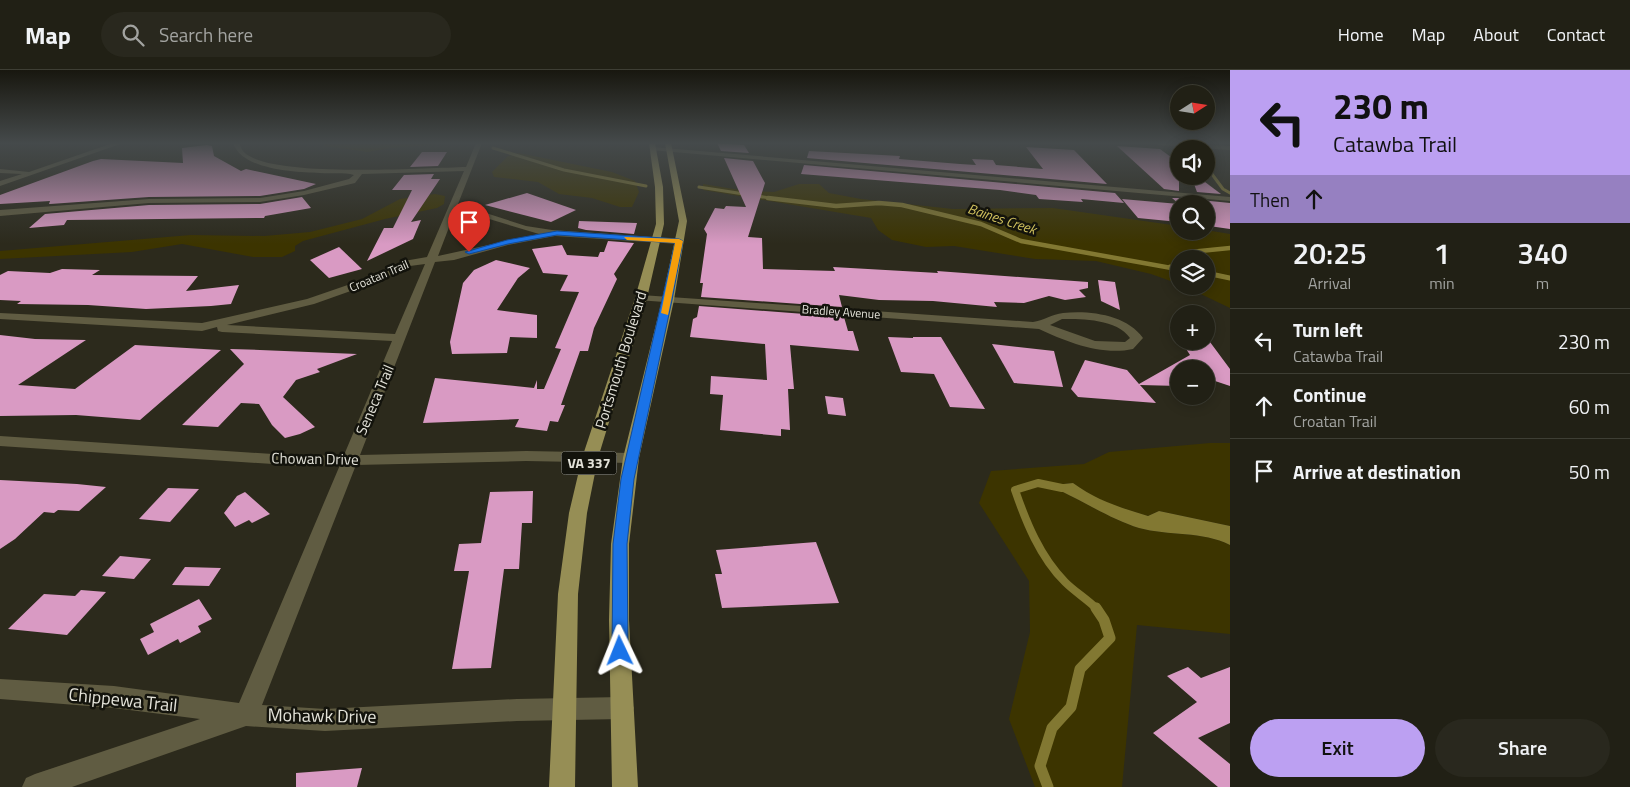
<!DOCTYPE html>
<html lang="en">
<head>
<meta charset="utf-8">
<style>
	:root { --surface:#212015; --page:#29281e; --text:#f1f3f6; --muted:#a2a3a0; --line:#3e3e34; --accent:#bca0f2 }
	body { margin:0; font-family:"Titillium Web",sans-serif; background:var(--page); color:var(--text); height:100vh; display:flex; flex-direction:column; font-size:19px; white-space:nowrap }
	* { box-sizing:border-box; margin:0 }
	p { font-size:16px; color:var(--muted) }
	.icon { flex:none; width:28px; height:28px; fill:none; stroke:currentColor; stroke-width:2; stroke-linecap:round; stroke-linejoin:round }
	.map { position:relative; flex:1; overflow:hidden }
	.drawer { display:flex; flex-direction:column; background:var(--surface); width:400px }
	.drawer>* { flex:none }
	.guide { background:#bca0f2; color:#111; overflow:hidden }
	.needle { width:32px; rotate:78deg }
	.fabs { position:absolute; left:1170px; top:15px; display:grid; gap:10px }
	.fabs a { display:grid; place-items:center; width:45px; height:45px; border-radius:50%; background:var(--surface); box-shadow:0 2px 12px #0003,0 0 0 1px var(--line); font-size:25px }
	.pin { position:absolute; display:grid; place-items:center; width:42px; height:42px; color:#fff; margin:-51px -21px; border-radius:50% 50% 50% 0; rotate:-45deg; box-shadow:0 0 5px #0007 }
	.pin .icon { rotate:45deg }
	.me { position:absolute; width:55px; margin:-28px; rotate:358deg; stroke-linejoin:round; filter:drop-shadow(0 0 4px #0008) }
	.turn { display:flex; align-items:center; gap:18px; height:105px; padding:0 20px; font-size:22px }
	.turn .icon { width:65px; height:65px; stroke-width:2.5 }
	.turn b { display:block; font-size:35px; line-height:42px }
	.then { display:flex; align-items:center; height:48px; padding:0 20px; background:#0003; gap:10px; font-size:19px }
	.eta { display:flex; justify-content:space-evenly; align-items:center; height:85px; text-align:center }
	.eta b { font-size:30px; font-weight:600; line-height:35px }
	.button { display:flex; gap:10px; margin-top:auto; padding:10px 20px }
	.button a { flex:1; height:58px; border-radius:30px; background:var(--accent); color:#111; font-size:20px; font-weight:600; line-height:58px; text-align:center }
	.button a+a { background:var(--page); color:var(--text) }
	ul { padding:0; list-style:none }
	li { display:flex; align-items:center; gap:15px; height:65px; padding:0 20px; border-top:1px solid var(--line) }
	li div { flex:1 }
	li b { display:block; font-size:19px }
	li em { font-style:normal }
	header { display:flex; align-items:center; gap:30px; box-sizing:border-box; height:70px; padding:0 25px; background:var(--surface); border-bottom:1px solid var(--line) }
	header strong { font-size:24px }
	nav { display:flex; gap:28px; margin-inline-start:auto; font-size:18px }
	.search { width:350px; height:45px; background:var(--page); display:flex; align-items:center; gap:12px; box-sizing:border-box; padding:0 18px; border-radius:28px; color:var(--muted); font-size:19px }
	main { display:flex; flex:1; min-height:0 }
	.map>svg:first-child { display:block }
	.green { fill:#3c3400 }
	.water { fill:#827832 }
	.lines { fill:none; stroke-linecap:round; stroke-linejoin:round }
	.stream-far4 { stroke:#827832; stroke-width:3 }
	.stream-far3 { stroke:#827832; stroke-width:4.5 }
	.stream-far2 { stroke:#827832; stroke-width:5 }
	.stream-far1 { stroke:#827832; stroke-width:8 }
	.stream { stroke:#827832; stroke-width:11 }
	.building { fill:#d99ac3 }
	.minor { fill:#605c42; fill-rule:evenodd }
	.major { fill:#968e55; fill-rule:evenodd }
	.route { fill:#1a73e8; stroke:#114b97 }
	.slow { fill:#f59e0b }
	.labels { text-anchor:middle; stroke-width:5; stroke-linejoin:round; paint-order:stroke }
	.far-street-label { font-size:12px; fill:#e3e2d9; stroke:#13130c }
	.far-water-label { font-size:14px; font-style:italic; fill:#d0c15e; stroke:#13130c }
	.shield { fill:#13130c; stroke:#a5a49c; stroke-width:1 }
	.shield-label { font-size:14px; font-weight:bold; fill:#e3e2d9 }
	.street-label { font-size:15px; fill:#e3e2d9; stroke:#13130c }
	.near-street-label { font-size:18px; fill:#e3e2d9; stroke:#13130c }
</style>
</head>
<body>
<header>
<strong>Map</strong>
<div class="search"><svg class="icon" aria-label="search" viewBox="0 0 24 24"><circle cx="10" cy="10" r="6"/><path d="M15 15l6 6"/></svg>Search here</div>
<nav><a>Home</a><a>Map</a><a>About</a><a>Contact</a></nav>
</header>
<main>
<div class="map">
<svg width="1230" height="717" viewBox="0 0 1230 717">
	<rect width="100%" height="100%" fill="#2c2a1c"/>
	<g class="green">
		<polygon points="323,73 460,73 390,78 368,82 324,76"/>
		<polygon points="519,83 612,102 635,111 639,122 632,137 620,137 592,128 559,124 538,112 494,107 492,102 508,86"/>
		<polygon points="703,114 746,121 774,122 799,114 819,114 829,123 861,129 953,139 1053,138 1179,156 1179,161 1206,160 1230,164 1230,238 1184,216 1206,216 1206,189 1179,189 1179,214 1151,204 1096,191 1035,189 954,176 926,177 892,170 878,160 871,148 703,120"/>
		<polygon points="435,124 445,126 444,134 437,138 385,149 303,171 295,176 295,181 282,187 253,187 182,174 132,182 0,189 0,181 191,165 264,166 310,162 362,149 400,129"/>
		<path d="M1210 373H1230V456L1159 441 1148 446C1121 438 1096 431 1073 413L1054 415 1059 420C1084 432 1113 450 1139 458 1168 466 1203 461 1230 475V564L1137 555 1122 717H1035L1009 649 1030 562 1029 511 979 433 991 401 1084 394 1109 382Z"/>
	</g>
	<path class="water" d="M1073 413C1096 430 1121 438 1148 446L1159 441 1230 456V475C1203 461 1168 466 1139 458 1113 450 1084 432 1059 420L1054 415Z"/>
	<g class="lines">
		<g class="stream-far4">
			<polyline points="1179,76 1185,79"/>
			<polyline points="493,78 564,100 646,116"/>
			<polyline points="1206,96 1223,119 1230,123"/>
			<polyline points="699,117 776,129"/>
		</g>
		<g class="stream-far3">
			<polyline points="768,128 836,136 879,133 902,135 981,154 1021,171 1177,199"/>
			<polyline points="1183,189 1190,182 1230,178"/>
		</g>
		<g class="stream-far2">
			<polyline points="1170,197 1179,199"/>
			<polyline points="1206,203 1230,208"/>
		</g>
		<path class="stream-far1" d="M1062 418 1038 413 1015 420C1026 452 1040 487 1065 512 1075 522 1087 529 1097 539"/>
		<polyline class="stream" points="1048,717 1040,696 1052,658 1071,637 1080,599 1110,568 1104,550 1096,538"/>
	</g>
	<g class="building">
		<polygon points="717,73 744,75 749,83 721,81"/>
		<polygon points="207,75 212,76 214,86 241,101 246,99 316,114 304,119 260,126 149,127 50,134 49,134 50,131 0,134 0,125 93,91 101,89 183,93 182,78"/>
		<polygon points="1117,76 1160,79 1179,93 1179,121 1164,119"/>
		<polygon points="1026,77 1074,80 1107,114 807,88 809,81 900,86 899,89 960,94 976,95 972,89 993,90 996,95 1043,99"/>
		<polygon points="422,82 447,82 438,96 410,97"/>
		<polygon points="724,88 753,91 765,113 748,167 762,168 763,199 835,201 833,197 938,203 937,201 1088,212 1088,218 1079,220 1086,227 1065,230 1049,226 1024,233 994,232 997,237 933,231 879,230 839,225 842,237 701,227 703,213 700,213 707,164 704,159 715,138 724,139 726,136 746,137"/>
		<polygon points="804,95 1115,123 1124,133 1081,129 1083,132 1039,129 1036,125 1000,120 801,104"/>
		<polygon points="434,104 431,109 440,109 411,152 421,150 413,169 367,191 384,158 393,158 412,120 392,120 404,105"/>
		<polygon points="1191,106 1197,106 1221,124 1197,122"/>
		<polygon points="527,123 576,140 551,152 485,135"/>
		<polygon points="302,127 311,138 265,146 264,148 67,150 64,155 29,158 45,144 149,135 260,134"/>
		<polygon points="1172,128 1179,128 1179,152 1138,148 1122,129 1179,134"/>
		<polygon points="1200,130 1230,133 1230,159 1209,156 1206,134 1201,134"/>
		<polygon points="579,151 637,153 634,164 586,160 578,158"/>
		<polygon points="608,171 634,173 614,204 617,209 594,258 588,281 580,281 561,335 565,335 558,352 550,351 547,361 515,357 519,349 423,353 435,308 534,318 537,310 537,319 544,319 561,279 555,278 579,222 560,221 568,205 543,203 532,179 562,175 567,185 598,187 600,182 604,182"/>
		<polygon points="339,177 362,199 329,208 310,190"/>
		<polygon points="496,190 530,198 518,208 497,240 537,245 537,268 510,267 507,283 452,284 450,272 463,213 474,200"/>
		<polygon points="62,199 100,200 92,205 198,206 186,221 239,215 231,234 211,236 146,239 88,235 17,234 21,231 0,230 0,205 8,201 50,203"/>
		<polygon points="1098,210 1115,212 1120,240 1101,231"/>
		<polygon points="699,236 844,247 848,261 853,261 859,281 790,275 794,319 788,319 790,360 781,359 781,366 720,360 723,325 710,324 711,306 767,310 765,274 690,267 693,249 697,247"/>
		<polygon points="0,265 35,269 86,270 18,315 75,319 135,275 221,280 140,350 76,345 0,346"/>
		<polygon points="888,267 913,268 913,267 941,267 985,339 950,337 934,304 901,302"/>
		<polygon points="1181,271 1210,272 1230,299 1230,316 1206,308 1206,299 1179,298 1179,316 1140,315 1156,333 1078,327 1071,319 1085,290 1127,300 1139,314 1190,285"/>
		<polygon points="992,274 1054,281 1063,317 1014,313"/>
		<polygon points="230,279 260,280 357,284 317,299 320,302 296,310 283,327 315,357 300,364 285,368 272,355 259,334 241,333 218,357 182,355 244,294"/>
		<polygon points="825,326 843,328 846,346 828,344"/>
		<polygon points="0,410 77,414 106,417 79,441 58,440 54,443 44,442 15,469 0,479"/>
		<polygon points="168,418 199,419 170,452 139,449"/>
		<polygon points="533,421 532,453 522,453 519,499 504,499 491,598 452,599 469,501 454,501 459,474 481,473 490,422"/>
		<polygon points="245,422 270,444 252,453 249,450 235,457 224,443 237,426"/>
		<polygon points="816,472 839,533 722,538 715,504 722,504 716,480"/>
		<polygon points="120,486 151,489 134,509 102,506"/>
		<polygon points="185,497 221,498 209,516 172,515"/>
		<polygon points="81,520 106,522 67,565 8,559 44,524 75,526"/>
		<polygon points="199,529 212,549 198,556 201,562 180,573 178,569 148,585 140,569 154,562 150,554"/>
		<polygon points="1188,597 1201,608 1230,597 1230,653 1198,668 1230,694 1230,717 1218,717 1153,663 1197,632 1167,606"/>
		<polygon points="362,698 357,717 296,717 296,703"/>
	</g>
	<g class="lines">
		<g class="minor">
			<polygon points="113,73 123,73 0,116 0,111 22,104 0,103 0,99 29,102"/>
			<path d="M233 73H239C241 77 242 81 245 83 272 108 425 98 466 97L476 73H482L458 134 526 156 552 160 682 169 684 171 679 174 555 166 508 175 454 190 435 192 360 385 526 381 631 383 639 388 631 393 526 391 356 395 262 635 325 639 517 629 622 627 630 630 634 638 630 646 622 649 517 651 325 661 246 656 72 717H22L26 708 35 704 200 649 114 638 0 629V609L114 616 239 633 340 395 303 396 0 376V366L303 386 344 385 392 271 222 262 218 261 217 257 202 261 0 249V243L202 253 307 229 368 208 404 191 427 187 464 101 362 104 355 113 304 125 260 132 149 133 0 146V140L149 129 260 128 304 121 349 109 354 105C344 102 331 104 320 103 295 102 242 100 233 73ZM456 139 539 164 438 186ZM425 194 395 264 227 255 314 234 376 212 410 196Z"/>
			<polygon points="1155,73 1230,76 1230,80 1158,75"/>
			<polygon points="653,77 1230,127 1230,131 651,80"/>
			<path d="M641 225 1033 252C1043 251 1052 244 1063 243 1090 240 1127 245 1143 268L1133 279C1102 286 1067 272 1039 259L637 230 635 228ZM1062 249C1083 249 1117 249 1130 268L1125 272 1095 271 1050 255Z"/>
		</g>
		<g class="major">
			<polygon points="649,73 655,73 663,117 664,154 647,228 598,388 587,443 578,524 575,717 549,717 558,524 569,443 582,388 635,228 656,154 655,117"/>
			<polygon points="665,73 671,73 687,151 674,230 639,388 629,474 629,550 638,717 612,717 609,550 611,474 623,388 662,230 679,151"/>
		</g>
	</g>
	<linearGradient id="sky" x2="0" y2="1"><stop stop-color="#18170f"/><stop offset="0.42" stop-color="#454a4b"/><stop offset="1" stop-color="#454a4b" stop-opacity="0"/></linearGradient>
	<rect width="1230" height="174" fill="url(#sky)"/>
	<polygon class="route" points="557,161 679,169 683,171 672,230 634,409 627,474 628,581 626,586 620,588 614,586 612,581 613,474 621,409 675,173 557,165 508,174 469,184 465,182 507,170"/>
	<polygon class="slow" points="624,167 679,169 683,171 668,245 661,243 675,173 627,170"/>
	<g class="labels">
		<g class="far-street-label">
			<text transform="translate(379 206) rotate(-23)" y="4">Croatan Trail</text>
			<text transform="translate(841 242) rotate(4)" y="4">Bradley Avenue</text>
		</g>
		<g class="far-water-label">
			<text transform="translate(1002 149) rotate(18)" y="5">Baines Creek</text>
		</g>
		<rect class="shield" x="561.5" y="381.5" width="55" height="23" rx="4"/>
		<g class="shield-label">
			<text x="589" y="398">VA 337</text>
		</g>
		<g class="street-label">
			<text transform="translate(621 290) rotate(-73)" y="5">Portsmouth Boulevard</text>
			<text transform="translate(375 330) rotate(-67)" y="5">Seneca Trail</text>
			<text transform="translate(315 389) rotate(1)" y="5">Chowan Drive</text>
		</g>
		<g class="near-street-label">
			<text transform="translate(123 630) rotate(6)" y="6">Chippewa Trail</text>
			<text transform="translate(322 646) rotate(1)" y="6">Mohawk Drive</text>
		</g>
	</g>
</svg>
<div class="fabs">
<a><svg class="needle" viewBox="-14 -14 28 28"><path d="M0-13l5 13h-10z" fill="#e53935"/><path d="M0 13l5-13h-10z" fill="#a2a3a0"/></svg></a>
<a><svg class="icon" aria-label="sound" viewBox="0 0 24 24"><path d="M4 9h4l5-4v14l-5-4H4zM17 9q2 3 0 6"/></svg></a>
<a><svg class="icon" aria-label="search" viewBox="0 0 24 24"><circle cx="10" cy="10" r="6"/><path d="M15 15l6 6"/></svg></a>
<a><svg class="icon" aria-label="layers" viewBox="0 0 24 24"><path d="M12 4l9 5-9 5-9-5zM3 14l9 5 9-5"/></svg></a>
<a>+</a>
<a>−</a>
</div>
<div class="pin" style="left:469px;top:182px;background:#d93025"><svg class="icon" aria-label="arrive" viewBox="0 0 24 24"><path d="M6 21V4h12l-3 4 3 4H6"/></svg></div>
<svg class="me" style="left:620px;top:581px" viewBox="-20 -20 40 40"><path d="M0-17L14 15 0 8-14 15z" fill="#1a73e8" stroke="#fff" stroke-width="4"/></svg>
</div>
<section class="drawer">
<div class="guide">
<div class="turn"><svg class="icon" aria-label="left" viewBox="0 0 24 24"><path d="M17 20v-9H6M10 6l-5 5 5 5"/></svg><div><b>230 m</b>Catawba Trail</div></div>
<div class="then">Then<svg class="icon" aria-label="ahead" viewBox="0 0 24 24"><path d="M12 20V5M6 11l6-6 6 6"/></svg></div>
</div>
<div class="eta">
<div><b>20:25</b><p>Arrival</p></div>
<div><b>1</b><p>min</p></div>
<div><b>340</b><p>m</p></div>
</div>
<ul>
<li><svg class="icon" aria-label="left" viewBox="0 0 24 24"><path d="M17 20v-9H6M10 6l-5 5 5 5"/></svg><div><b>Turn left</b><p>Catawba Trail</p></div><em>230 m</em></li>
<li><svg class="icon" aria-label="ahead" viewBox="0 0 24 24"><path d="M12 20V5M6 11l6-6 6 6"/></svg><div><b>Continue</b><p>Croatan Trail</p></div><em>60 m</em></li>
<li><svg class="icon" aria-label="arrive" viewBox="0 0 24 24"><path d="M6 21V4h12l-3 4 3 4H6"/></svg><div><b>Arrive at destination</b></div><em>50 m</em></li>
</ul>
<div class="button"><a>Exit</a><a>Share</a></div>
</section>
</main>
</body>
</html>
